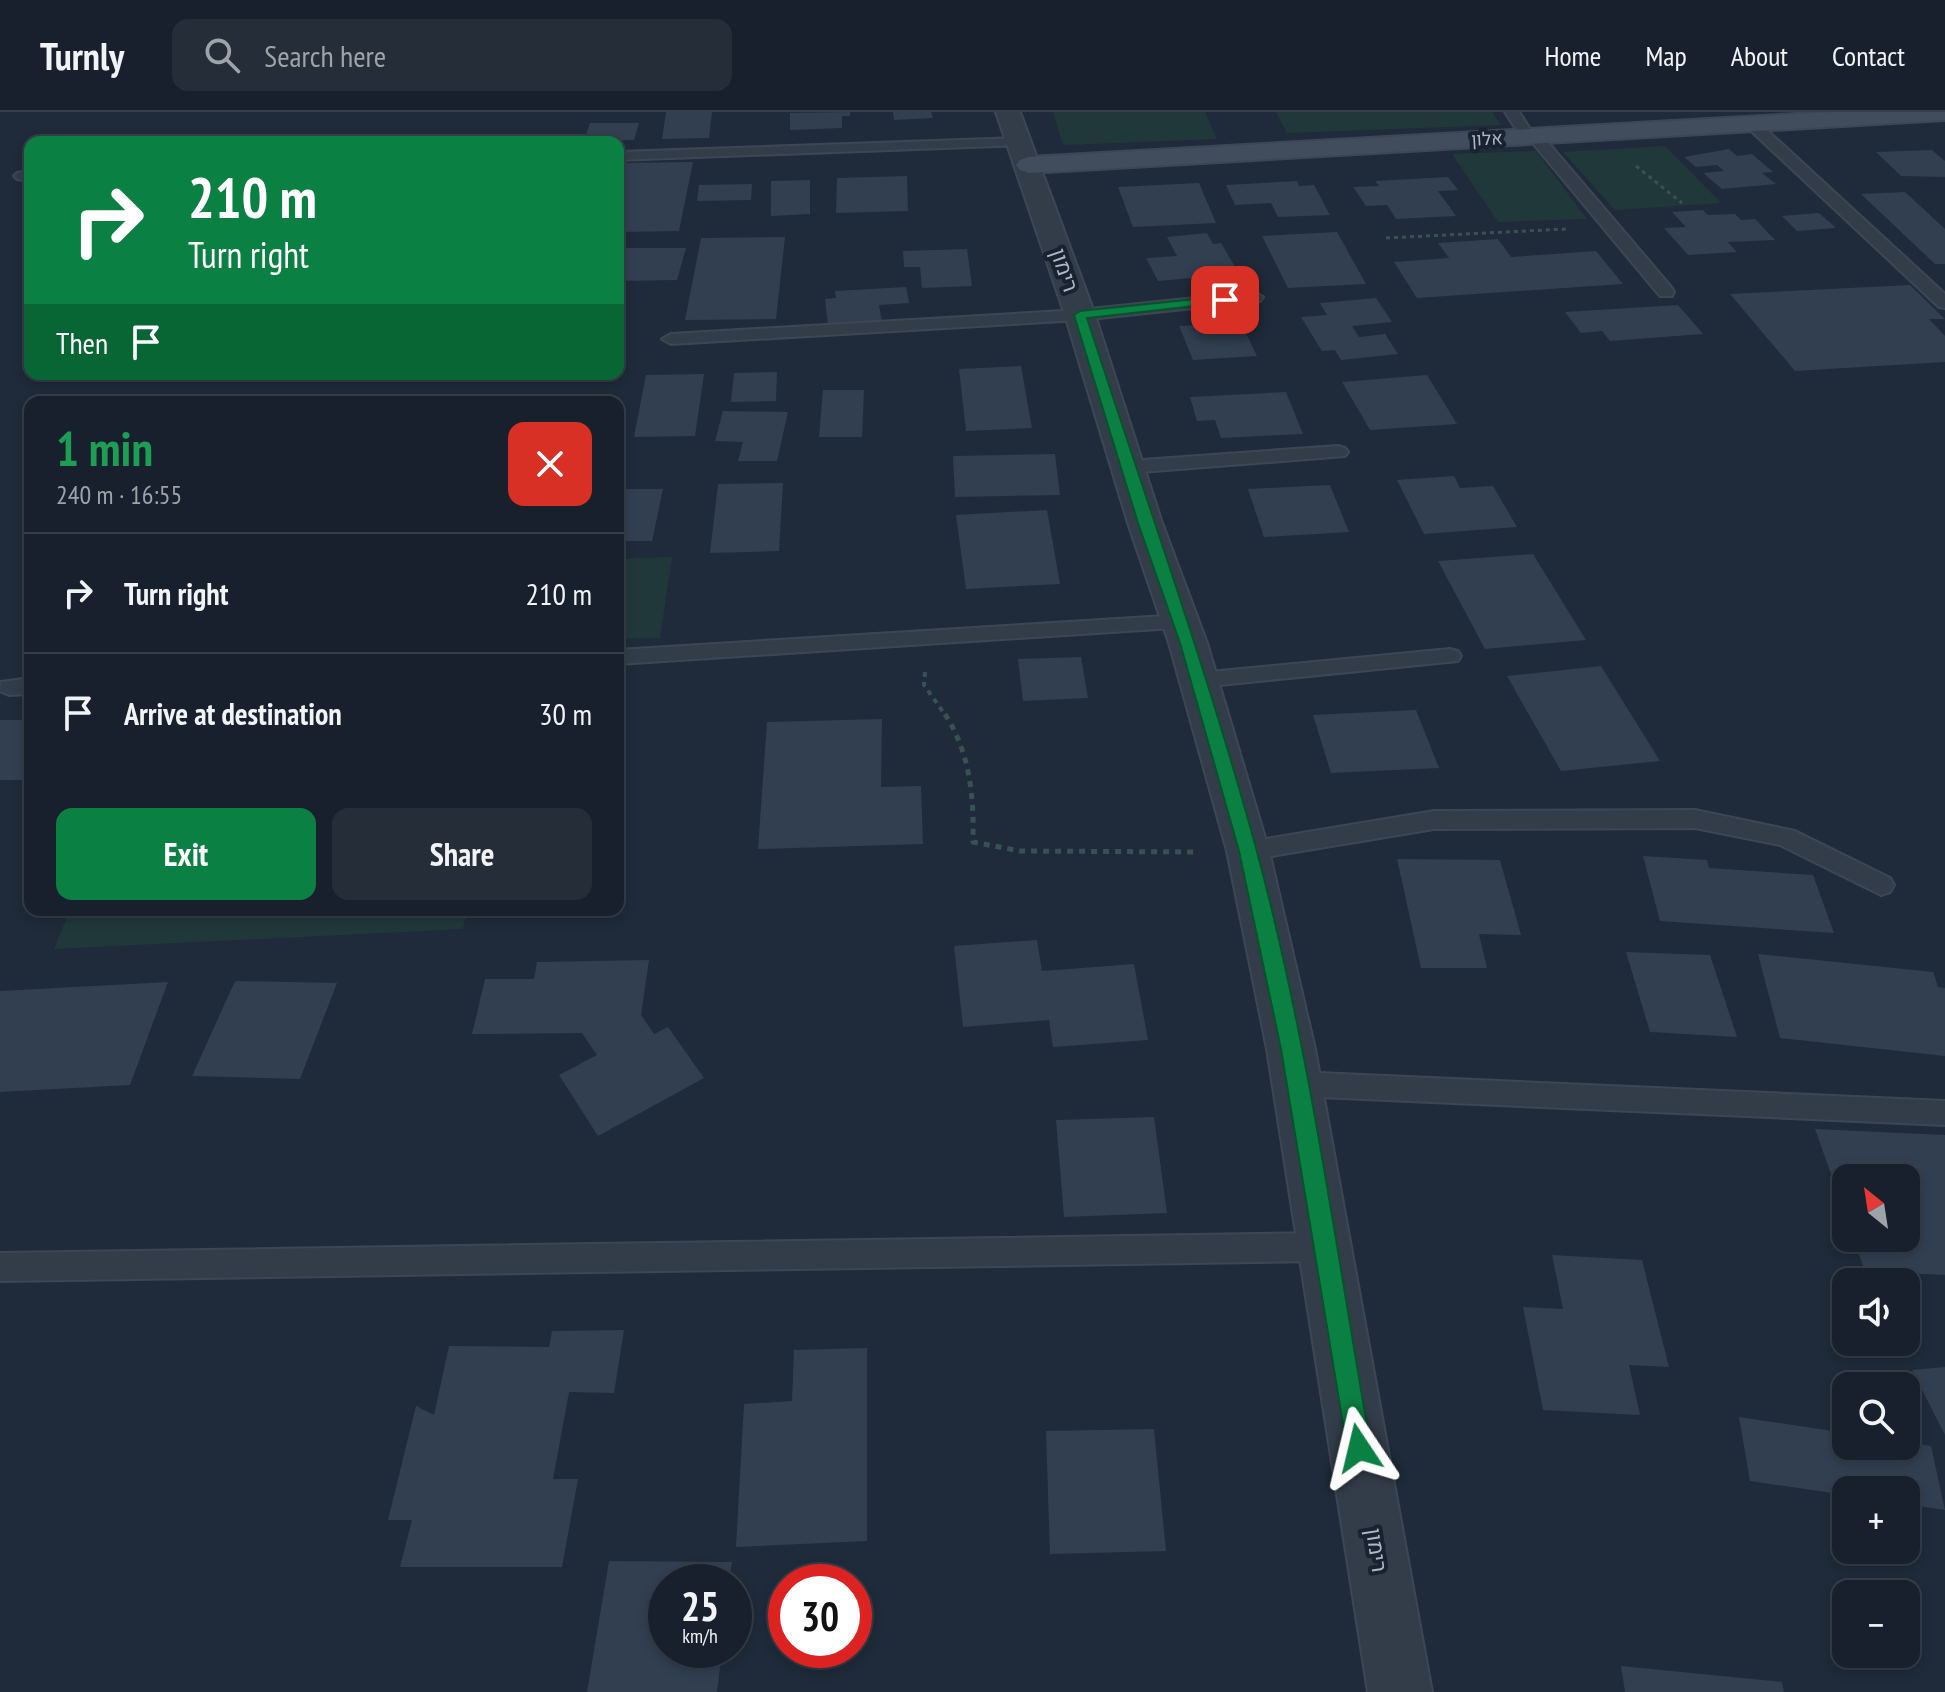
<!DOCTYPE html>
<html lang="en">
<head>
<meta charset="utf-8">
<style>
	:root { --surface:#17202c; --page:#242d38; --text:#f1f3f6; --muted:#9ea3a9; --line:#363e48; --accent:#0b8043 }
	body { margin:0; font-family:"PT Sans Narrow",Heebo,sans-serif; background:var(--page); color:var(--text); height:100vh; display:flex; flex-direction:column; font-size:30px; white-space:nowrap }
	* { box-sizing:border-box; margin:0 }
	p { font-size:26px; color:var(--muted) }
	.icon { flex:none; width:44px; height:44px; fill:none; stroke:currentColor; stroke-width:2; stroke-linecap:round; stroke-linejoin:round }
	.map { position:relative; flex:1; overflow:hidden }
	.details { position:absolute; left:24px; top:284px; width:600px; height:520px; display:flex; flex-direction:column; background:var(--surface); border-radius:16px; box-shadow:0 4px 12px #0003,0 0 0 2px var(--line) }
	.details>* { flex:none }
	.banner { position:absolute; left:24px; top:24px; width:600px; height:244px; border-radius:16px; box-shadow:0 4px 12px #0003,0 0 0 2px var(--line); background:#0b8043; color:#fff; overflow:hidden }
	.needle { width:52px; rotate:330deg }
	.controls { position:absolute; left:1832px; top:1052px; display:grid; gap:16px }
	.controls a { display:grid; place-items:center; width:88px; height:88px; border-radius:16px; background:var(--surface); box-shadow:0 4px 12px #0003,0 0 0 2px var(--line); font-size:40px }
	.speed { position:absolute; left:648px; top:1452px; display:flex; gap:16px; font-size:40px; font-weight:700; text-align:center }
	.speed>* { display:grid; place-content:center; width:104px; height:104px; border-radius:50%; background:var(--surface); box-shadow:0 4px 12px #0003,0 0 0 2px var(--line); line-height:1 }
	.speed small { font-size:20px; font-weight:400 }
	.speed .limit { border:12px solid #d22; background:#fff; color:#111 }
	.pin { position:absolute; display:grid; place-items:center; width:68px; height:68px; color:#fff; margin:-34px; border-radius:16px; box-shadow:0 4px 12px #0006 }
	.me { position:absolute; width:88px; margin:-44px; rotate:350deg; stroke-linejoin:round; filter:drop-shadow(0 0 6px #0008) }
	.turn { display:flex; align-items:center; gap:28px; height:168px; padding:0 32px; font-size:36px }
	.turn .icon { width:104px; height:104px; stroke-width:2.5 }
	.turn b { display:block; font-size:56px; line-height:68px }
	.then { display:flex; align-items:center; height:76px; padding:0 32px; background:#0003; gap:16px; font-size:30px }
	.round { display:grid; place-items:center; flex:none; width:84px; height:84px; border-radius:16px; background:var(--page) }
	.headline { display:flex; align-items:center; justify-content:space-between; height:136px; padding:0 32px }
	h1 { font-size:48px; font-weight:800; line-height:60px; color:#1e9e55 }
	.primary-button { display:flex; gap:16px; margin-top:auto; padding:16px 32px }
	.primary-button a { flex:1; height:92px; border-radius:16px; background:var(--accent); color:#fff; font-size:32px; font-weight:800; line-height:92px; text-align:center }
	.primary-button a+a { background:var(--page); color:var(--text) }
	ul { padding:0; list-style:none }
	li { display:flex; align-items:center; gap:24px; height:120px; padding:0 32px; border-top:2px solid var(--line) }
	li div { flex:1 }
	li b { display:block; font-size:30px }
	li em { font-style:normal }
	header { display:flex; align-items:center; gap:48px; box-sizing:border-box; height:112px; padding:0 40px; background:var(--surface); border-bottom:2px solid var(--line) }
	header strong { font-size:38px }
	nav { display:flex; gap:44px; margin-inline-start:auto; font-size:28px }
	.search { width:560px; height:72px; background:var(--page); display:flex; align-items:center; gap:20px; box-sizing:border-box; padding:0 28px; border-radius:16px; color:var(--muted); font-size:30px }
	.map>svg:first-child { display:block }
	.green { fill:#21383b }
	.building { fill:#313f51 }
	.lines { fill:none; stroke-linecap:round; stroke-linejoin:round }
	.lane-casing { stroke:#3d4654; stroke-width:4 }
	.street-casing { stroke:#3d4654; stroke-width:4 }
	.secondary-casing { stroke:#3d4654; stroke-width:4 }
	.path-far2 { stroke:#3a5153; stroke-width:3; stroke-dasharray:4 4; stroke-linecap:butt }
	.path-far1 { stroke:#3a5153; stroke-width:4; stroke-dasharray:5 5; stroke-linecap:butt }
	.path { stroke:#3a5153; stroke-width:5; stroke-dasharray:6 6; stroke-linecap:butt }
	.lane { fill:#333d4a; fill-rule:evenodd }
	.street { fill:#333d4a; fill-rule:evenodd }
	.secondary { fill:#414c5d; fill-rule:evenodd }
	.route { fill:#0b8043; stroke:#07532c; stroke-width:2 }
	.labels { text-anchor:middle; stroke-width:8; stroke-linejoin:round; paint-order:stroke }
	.far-street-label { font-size:18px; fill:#aeb7c7; stroke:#19222f }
	.street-label { font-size:22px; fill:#aeb7c7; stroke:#19222f }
</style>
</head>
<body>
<header>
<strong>Turnly</strong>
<div class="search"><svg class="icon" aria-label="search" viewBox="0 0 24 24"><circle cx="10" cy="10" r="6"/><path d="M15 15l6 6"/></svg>Search here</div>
<nav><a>Home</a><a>Map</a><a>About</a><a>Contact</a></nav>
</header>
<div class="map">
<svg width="1945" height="1580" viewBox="0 0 1945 1580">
	<rect width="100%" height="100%" fill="#1f2b3a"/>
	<g class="green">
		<polygon points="1053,0 1205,0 1217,27 1063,33"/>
		<polygon points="1276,0 1492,0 1501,13 1287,21"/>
		<polygon points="1665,34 1721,91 1615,98 1563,40"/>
		<polygon points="1536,39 1587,107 1498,110 1452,42"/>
		<polygon points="672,445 660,526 618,527 618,447"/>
		<polygon points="70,798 467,798 463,817 54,837"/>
	</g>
	<g class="building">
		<polygon points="666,0 712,0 709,26 662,27"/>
		<polygon points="850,0 850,4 842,4 842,16 790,18 790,1"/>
		<polygon points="893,0 931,0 933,6 894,8"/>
		<polygon points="590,11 639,11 634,28 584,29"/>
		<polygon points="1729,37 1737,44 1752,42 1773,60 1762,61 1776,72 1722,77 1703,61 1724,59 1717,53 1696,55 1684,45"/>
		<polygon points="1932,38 1945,49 1945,65 1901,64 1876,40"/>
		<polygon points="693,50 679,119 618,120 618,51"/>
		<polygon points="907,64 908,99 836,101 837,66"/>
		<polygon points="1448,65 1458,78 1438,79 1456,104 1396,107 1387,93 1366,94 1353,75 1379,74 1375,69"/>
		<polygon points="810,68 810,102 771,104 771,69"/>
		<polygon points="1297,69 1299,74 1314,73 1330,103 1278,105 1271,91 1235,93 1226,73"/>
		<polygon points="1199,71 1216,111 1133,115 1118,75"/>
		<polygon points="752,72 751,88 697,89 699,73"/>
		<polygon points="1905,80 1945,117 1945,152 1935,152 1861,82"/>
		<polygon points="1703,98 1708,103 1735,102 1741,108 1755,107 1775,128 1728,130 1737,140 1688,143 1664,116 1686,115 1672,100"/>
		<polygon points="1819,101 1836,116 1797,119 1782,104"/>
		<polygon points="1337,120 1366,172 1288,176 1262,124"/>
		<polygon points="1207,121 1213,132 1221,131 1237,158 1222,160 1224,163 1158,169 1146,146 1177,144 1167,125"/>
		<polygon points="785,125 776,207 685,208 701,126"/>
		<polygon points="1498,127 1511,145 1596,139 1623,172 1417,186 1394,150 1449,146 1438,131"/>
		<polygon points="618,136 686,136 677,168 618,169"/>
		<polygon points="967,137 972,174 922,176 920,155 904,155 903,139"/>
		<polygon points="1910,173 1945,207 1929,207 1945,224 1945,250 1795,259 1730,182"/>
		<polygon points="906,175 909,191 879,193 882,210 828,213 825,187 836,186 835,179"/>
		<polygon points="1376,186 1392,210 1352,214 1359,225 1385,222 1398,242 1341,248 1335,238 1322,239 1301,205 1327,203 1320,191"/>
		<polygon points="1678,193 1703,222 1610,229 1602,219 1581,221 1565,200"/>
		<polygon points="1241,211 1257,244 1193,248 1179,214"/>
		<polygon points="1021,254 1032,316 966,319 959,257"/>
		<polygon points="777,260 776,289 731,290 734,261"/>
		<polygon points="704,262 695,324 634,325 646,263"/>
		<polygon points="1427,263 1457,312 1370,318 1342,270"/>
		<polygon points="823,278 864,278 862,325 819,325"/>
		<polygon points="1286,280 1303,322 1221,326 1215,308 1197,309 1190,285"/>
		<polygon points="723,299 788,300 777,349 738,349 743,330 715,329"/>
		<polygon points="1055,342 1060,383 955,385 953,344"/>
		<polygon points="1454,364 1460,376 1493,374 1517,415 1424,422 1397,368"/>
		<polygon points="783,371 779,439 710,441 718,372"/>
		<polygon points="1330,373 1349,420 1264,425 1248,377"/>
		<polygon points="618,377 663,377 652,429 618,429"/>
		<polygon points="1047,398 1060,472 966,477 956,403"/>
		<polygon points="1533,442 1586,528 1485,537 1438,449"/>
		<polygon points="1081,545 1088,586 1023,589 1018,547"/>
		<polygon points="1601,554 1660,649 1561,659 1507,564"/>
		<polygon points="1416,598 1439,656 1331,661 1313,603"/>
		<polygon points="882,607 881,675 921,674 923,732 758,737 767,610"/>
		<rect x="0" y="608" width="30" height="60"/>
		<polygon points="1643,744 1707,748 1709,756 1813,763 1834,821 1660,809"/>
		<polygon points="1397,747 1500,748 1521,823 1479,822 1487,856 1421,856"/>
		<polygon points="1037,828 1042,859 1134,852 1148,928 1053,935 1049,908 963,915 954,834"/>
		<polygon points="1626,840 1710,843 1737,925 1650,920"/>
		<polygon points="1758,842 1933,860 1938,875 1945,876 1945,944 1780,926"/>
		<polygon points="649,848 641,903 654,922 668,915 704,966 598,1024 559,963 597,943 582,921 472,922 485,867 534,867 537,850"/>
		<polygon points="235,869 337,871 300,967 192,964"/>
		<polygon points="168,870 130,973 0,980 0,879"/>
		<polygon points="1154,1005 1167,1101 1064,1105 1056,1008"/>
		<polygon points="1815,1017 1945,1023 1945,1163 1865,1159 1853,1126 1906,1126 1906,1066 1846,1066 1846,1104"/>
		<polygon points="1552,1143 1642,1148 1669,1255 1629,1253 1640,1303 1543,1298 1523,1195 1563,1197"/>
		<polygon points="624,1218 614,1281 569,1280 553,1367 578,1367 562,1455 400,1455 412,1408 388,1408 416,1294 434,1303 449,1234 549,1235 552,1219"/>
		<polygon points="867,1236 867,1429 736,1435 744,1292 792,1289 794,1238"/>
		<polygon points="1945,1255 1945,1323 1912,1258"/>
		<polygon points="1739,1305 1846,1321 1846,1334 1906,1334 1906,1330 1931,1334 1945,1398 1906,1392 1906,1378 1846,1378 1846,1383 1750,1369"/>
		<polygon points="1154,1317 1166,1439 1050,1442 1046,1319"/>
		<polygon points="609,1449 732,1450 729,1470 666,1470 666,1538 722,1538 717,1580 587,1580"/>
		<polygon points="1621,1554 1782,1570 1784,1580 1625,1580"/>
	</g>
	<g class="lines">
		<g class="lane-casing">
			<g id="lane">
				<polygon points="1505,0 1519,0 1532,20 1540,21 1672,176 1674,180 1672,184 1660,184 1531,29 1523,28"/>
				<polygon points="1752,8 1757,9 1945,182 1945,196 1939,195 1747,15 1747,9"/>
				<polygon points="1020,26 1027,30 1025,33 618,48 618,40"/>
				<polygon points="30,59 30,69 17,67 14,64 17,61"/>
				<polygon points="1254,180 1263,185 1260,189 1080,208 671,232 662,227 671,222 1080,198"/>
				<polygon points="1338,334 1345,336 1348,340 1345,344 1128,361 1118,355 1128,349"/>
				<polygon points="1181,503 1189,505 1192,510 1189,515 618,552 618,538"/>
				<polygon points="1450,537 1458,539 1461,544 1458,549 1199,575 1191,573 1188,568 1191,563 1199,561"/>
				<polygon points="30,566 30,582 9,583 0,579 1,570"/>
				<polygon points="1695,698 1795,719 1890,766 1894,773 1890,780 1881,783 1780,733 1695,716 1434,717 1248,748 1239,746 1235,739 1239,732 1248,730 1434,699"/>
				<polygon points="1297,960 1945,989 1945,1013 1297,984 1287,980 1283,972 1287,964"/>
				<polygon points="1325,1121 1336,1125 1341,1135 1336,1145 1325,1149 0,1169 0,1141"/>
			</g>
		</g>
		<g class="street-casing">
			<polygon id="street" points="996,0 1020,0 1095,203 1162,411 1207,531 1269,739 1315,937 1432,1580 1368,1580 1267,937 1227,739 1169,531 1128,411 1065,203"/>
		</g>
		<g class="secondary-casing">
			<polygon id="secondary" points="1833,0 1945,0 1945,8 1029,61 1020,58 1016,53 1020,48 1029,45"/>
		</g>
		<g class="path-far2">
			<polyline points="1636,54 1682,91"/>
			<polyline points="1386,126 1566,117"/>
		</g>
		<polyline class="path-far1" points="925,560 924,573 946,604"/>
		<path class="path" d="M945 602C970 641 974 684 973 730L1020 739 1199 740"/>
		<use href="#lane" class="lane"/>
		<use href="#street" class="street"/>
		<use href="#secondary" class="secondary"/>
	</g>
	<path class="route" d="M1225 184 1230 185V190L1087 206C1144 382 1207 557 1256 736 1309 931 1336 1137 1371 1336L1368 1345 1359 1348 1351 1345 1347 1336 1281 937 1239 739 1180 531 1138 411 1074 203 1080 199Z"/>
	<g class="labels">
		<g class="far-street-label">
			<text transform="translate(1487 27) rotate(-3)" y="6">אלון</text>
		</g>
		<g class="street-label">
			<text transform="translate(1065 158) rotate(71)" y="8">רימון</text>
			<text transform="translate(1377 1438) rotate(81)" y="8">רימון</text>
		</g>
	</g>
</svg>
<div class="controls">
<a><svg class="needle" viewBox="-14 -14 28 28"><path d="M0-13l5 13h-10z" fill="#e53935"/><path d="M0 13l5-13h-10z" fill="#9ea3a9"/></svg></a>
<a><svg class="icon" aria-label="sound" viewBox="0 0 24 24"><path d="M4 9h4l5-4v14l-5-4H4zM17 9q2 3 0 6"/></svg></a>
<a><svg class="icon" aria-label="search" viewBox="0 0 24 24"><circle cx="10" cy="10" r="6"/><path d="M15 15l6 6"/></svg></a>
<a>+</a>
<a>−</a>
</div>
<div class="speed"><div>25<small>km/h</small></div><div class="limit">30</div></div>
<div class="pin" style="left:1225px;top:188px;background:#d93025"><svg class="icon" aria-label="arrive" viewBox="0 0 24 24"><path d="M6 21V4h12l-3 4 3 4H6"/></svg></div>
<svg class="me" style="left:1359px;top:1336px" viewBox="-20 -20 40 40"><path d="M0-17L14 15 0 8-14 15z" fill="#0b8043" stroke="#fff" stroke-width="4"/></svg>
<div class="banner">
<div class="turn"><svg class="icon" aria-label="right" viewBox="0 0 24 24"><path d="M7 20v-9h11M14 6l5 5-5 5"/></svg><div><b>210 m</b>Turn right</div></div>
<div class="then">Then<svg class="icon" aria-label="arrive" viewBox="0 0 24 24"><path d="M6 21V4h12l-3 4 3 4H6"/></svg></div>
</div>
<section class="details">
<div class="headline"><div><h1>1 min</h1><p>240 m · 16:55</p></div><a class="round" style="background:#d93025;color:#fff"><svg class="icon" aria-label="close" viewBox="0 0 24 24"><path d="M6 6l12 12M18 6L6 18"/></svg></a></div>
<ul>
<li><svg class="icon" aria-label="right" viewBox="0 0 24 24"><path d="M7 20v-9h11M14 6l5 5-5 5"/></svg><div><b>Turn right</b></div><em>210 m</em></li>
<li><svg class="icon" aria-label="arrive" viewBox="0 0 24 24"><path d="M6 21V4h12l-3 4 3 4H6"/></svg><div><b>Arrive at destination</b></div><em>30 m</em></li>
</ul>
<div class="primary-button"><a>Exit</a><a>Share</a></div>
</section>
</div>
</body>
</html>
